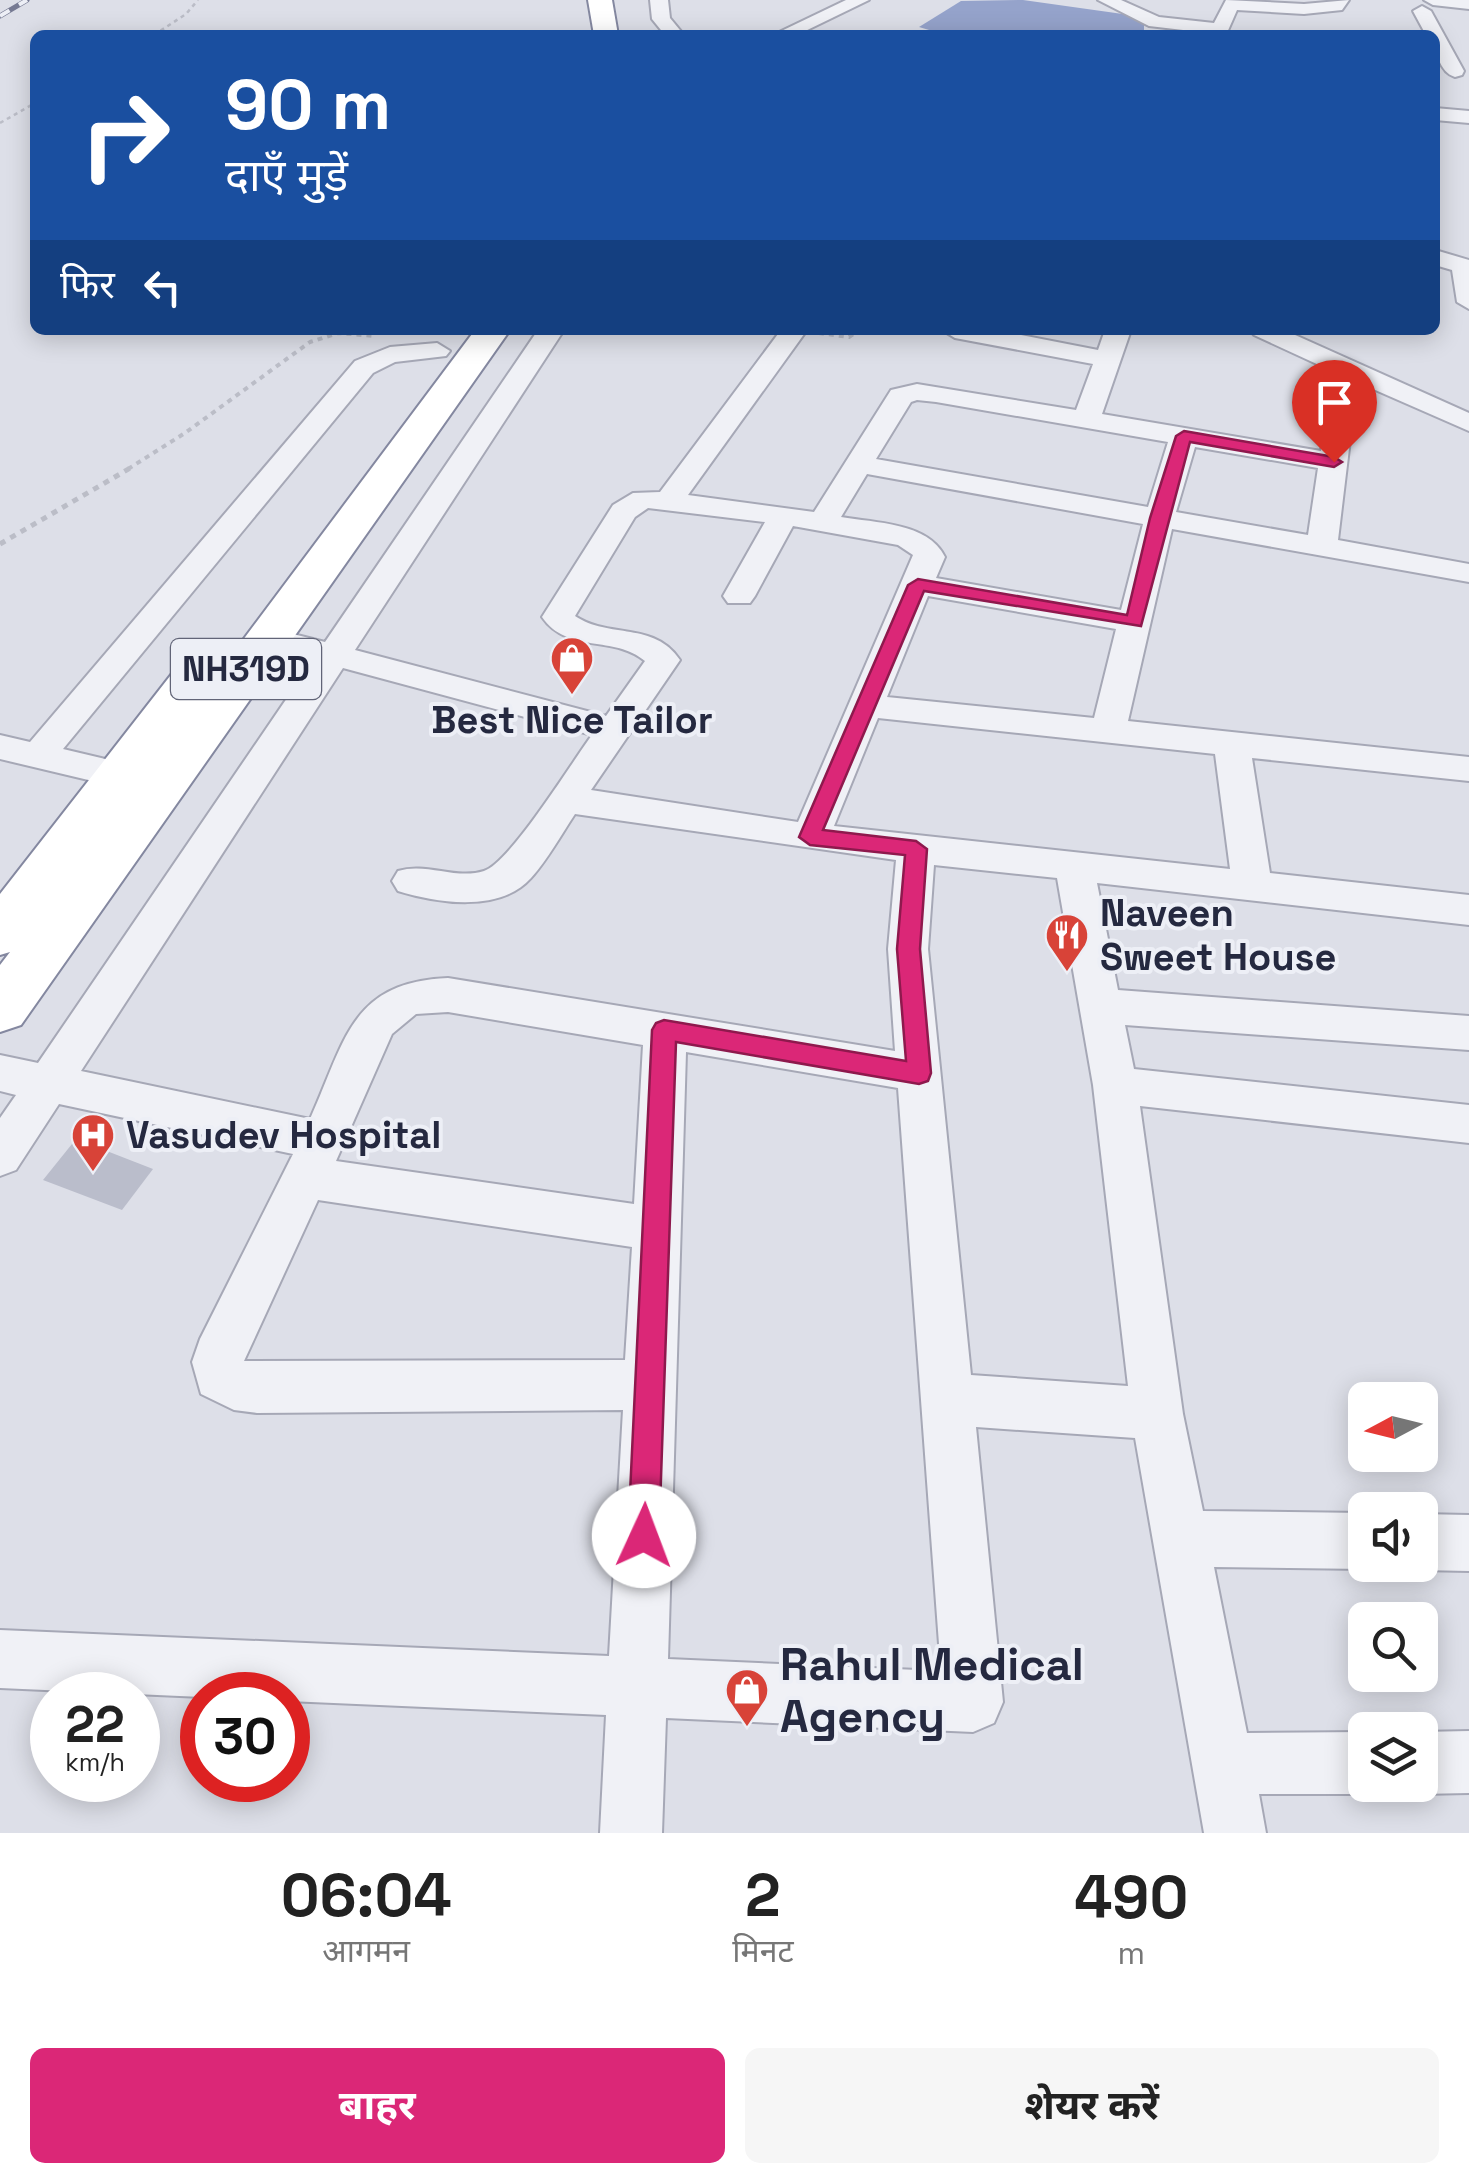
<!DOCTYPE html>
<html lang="hi">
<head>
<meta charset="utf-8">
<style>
	:root { --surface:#fff; --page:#f6f6f6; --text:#222; --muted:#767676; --accent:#db2777 }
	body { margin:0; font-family:"Space Grotesk","Noto Sans Devanagari",sans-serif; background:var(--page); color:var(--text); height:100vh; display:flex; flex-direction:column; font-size:38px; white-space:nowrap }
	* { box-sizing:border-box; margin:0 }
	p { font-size:32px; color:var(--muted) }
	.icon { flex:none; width:55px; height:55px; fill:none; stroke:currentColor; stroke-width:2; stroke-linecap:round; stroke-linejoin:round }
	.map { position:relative; height:1833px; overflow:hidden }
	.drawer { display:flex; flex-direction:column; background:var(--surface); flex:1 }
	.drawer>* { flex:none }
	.hud { position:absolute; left:30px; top:30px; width:1410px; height:305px; border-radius:15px; box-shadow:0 5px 25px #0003; background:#1a4fa0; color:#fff; overflow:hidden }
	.needle { width:65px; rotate:263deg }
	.tools { position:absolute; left:1348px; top:1382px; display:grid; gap:20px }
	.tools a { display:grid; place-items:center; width:90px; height:90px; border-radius:15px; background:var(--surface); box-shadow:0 5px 25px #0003; font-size:50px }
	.speed { position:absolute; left:30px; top:1672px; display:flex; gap:20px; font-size:50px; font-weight:700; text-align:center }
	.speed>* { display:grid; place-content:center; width:130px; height:130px; border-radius:50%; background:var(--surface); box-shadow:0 5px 25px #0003; line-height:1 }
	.speed small { font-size:25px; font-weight:400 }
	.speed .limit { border:15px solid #d22; background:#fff; color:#111 }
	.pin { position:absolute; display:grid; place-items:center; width:85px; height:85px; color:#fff; margin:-102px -42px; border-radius:50% 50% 50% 0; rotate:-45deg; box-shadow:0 0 10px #0007 }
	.pin .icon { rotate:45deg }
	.me { position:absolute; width:110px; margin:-55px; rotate:2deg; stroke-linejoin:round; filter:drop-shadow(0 0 8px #0008) }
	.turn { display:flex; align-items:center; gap:35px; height:210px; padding:0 30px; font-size:45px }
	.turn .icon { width:130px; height:130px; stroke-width:2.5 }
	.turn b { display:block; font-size:70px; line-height:85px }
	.then { display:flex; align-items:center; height:95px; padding:0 30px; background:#0003; gap:20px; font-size:38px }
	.eta { display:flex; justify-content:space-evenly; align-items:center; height:170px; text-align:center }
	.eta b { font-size:60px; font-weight:700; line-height:70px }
	.action { display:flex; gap:20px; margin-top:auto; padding:20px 30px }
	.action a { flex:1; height:115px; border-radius:15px; background:var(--accent); color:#fff; font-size:40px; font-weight:700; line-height:115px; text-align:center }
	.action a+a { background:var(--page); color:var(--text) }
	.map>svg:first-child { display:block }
	.water { fill:#95a3cb }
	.building { fill:#babdcb }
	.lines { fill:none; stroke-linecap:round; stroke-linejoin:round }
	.minor-casing { stroke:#a6a8b6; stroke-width:4 }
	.highway-casing { stroke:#8488a0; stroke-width:4 }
	.path-far2 { stroke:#bbbdc7; stroke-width:2.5; stroke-dasharray:4 4; stroke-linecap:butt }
	.path-far1 { stroke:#bbbdc7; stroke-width:4; stroke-dasharray:5 5; stroke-linecap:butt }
	.path { stroke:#bbbdc7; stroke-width:5; stroke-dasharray:6 6; stroke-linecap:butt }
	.minor { fill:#f0f1f6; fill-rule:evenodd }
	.highway { fill:#fff; fill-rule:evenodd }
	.rail-casing { stroke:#767a93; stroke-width:5 }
	.rail { stroke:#edeff6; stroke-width:4; stroke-dasharray:11; stroke-linecap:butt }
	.route { fill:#db2777; stroke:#8e194d; stroke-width:2.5 }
	.labels { text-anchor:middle; stroke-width:8; stroke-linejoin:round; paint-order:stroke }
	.shield { fill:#edeff6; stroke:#616477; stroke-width:2.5 }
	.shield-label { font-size:35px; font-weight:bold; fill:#252940 }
	.poi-label { font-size:38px; font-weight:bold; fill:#252940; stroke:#edeff6; text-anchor:start }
	.near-poi-label { font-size:45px; font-weight:bold; fill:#252940; stroke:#edeff6; text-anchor:start }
</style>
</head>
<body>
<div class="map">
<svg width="1469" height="1833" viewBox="0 0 1469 1833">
	<rect width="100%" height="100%" fill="#dddfe8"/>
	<polygon class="water" points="1023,0 1144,17 1144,35 946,35 919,27 961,1"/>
	<polygon class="building" points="76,1139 153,1169 122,1210 43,1180"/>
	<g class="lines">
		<g class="minor-casing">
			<g id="minor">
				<polygon points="650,0 668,0 670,18 684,35 665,35 652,19"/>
				<polygon points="846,0 869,0 797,35 773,35"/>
				<polygon points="1098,0 1121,0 1159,17 1214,23 1226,0 1304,4 1349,0 1342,10 1304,14 1237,10 1226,35 1149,26"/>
				<polygon points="1424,0 1469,0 1469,9 1433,5"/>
				<path d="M1422 6 1431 11 1464 71 1462 75 1455 77C1439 72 1435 50 1435 35H1426L1413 11Z"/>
				<polygon points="1435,108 1469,111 1469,123 1435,120"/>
				<polygon points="1435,250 1469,260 1469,309 1457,302 1452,270 1435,265"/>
				<path d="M538 330H564L355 650 606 716 645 661C615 635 567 654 542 617L613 505 633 493 660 492 781 330H807L688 495 814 512 891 390 917 384 1076 410 1093 364 955 338 942 330H995L1098 350 1105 330H1131L1102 414 1321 451 1332 371 1254 335 1250 330H1284L1469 413V431L1357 382 1338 540 1469 564V582L1172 529 1128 721 1469 757V781L1252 758 1270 873 1469 895V925L1097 883 1118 990 1469 1016V1050L1125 1025 1134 1069 1469 1105V1143L1140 1106 1183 1414 1203 1511 1365 1513V1565H1374L1365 1569 1214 1567 1247 1733 1365 1732V1785H1386L1365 1794H1259L1266 1833H1204L1135 1438 976 1427 1003 1702 994 1723 973 1732 666 1718 662 1833H600L606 1715 288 1701V1695L202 1697 0 1688V1630L609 1656 623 1410 257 1413 234 1410 201 1394 192 1362 200 1339 293 1154 59 1104 16 1170 0 1176V1118L16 1095 0 1091V1055L38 1063 313 660 257 645 252 638 257 631 269 628 325 642ZM917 400 936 402 1168 442 1148 507 876 459 911 402ZM1195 447 1318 468 1308 535 1176 512ZM867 474 1143 524 1121 610 936 578 945 557C928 522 875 523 841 517ZM648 508 765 522 723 596 728 603H750L755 596 793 526 898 545 913 555 798 822 591 790 680 660C654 621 609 639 575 616L635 517ZM928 596 1116 629 1094 718 887 697ZM343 668 592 735C572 762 510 863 484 871 456 880 426 862 398 871L392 881 398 891C437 903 500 913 531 878 548 859 561 835 575 814L896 860 888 949 895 1051 448 978C350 982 345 1042 310 1119L81 1071ZM878 718 1215 754 1230 869 834 826ZM934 865 1057 878 1093 1085 1128 1386 971 1375 928 949ZM448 1012 643 1045 634 1204 336 1161 392 1034 416 1014ZM686 1052 898 1088 941 1671 668 1659ZM318 1200 632 1247 625 1360 244 1361Z"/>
				<polygon points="437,343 450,351 446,356 395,362 373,373 63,749 135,766 140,775 135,784 122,788 0,759 0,735 30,742 355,361 390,347"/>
				<polygon points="1420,1514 1469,1515 1469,1571 1420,1570 1408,1565 1420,1565"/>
				<polygon points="1469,1731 1469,1793 1420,1794 1399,1785 1420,1785 1420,1732"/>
			</g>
		</g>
		<g class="highway-casing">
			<g id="highway">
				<polygon points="588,0 612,0 618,35 594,35"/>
				<polygon points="475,330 510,330 21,1025 0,1032 0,965 10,952 0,955 0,894 181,662 197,658 213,662 219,672"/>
			</g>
		</g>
		<g class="path-far2">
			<polyline points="154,35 186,14 198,0"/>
			<polyline points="0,123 35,103"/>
		</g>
		<g class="path-far1">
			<polyline points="819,333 849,337 859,330"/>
			<polyline points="128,469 185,433 310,342 338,333 374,336"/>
		</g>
		<polyline class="path" points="0,544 132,467"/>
		<use href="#minor" class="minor"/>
		<use href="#highway" class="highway"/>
		<g class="rail-casing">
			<polyline id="rail" points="0,16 27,0"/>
		</g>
		<use href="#rail" class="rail"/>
	</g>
	<polygon class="route" points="1184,431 1334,457 1342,462 1334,467 1190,442 1141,626 924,591 823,830 916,841 927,849 920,949 931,1073 928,1081 919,1084 676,1042 659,1536 655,1547 644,1552 632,1547 628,1536 652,1030 656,1023 664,1020 906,1061 897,949 905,855 810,845 799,837 908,585 918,579 1127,615 1150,518 1176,436"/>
	<defs>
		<g id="shop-pin" transform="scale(2.25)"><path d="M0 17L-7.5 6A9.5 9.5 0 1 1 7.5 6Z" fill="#d84338" stroke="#edeff6"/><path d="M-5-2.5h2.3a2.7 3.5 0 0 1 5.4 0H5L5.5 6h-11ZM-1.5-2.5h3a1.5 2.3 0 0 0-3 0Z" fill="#fff"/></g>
		<g id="restaurant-pin" transform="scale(2.25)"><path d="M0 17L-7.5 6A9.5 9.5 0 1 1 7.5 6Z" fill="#d84338" stroke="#edeff6"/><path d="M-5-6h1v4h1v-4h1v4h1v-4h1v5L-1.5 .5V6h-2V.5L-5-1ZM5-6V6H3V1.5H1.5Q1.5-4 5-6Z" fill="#fff"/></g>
		<g id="hospital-pin" transform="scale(2.25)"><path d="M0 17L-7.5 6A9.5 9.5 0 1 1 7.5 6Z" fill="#d84338" stroke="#edeff6"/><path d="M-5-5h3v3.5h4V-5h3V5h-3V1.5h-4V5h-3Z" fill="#fff"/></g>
	</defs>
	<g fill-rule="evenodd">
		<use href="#shop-pin" x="572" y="658"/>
		<use href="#restaurant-pin" x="1067" y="935"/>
		<use href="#hospital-pin" x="93" y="1135"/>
		<use href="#shop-pin" x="747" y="1690"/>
	</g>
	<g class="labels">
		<rect class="shield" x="171" y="639" width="150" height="60" rx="8"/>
		<g class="shield-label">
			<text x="246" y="681">NH319D</text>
		</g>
		<g class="poi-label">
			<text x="572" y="733" text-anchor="middle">Best Nice Tailor</text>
			<text x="1100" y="926">Naveen<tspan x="1100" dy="44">Sweet House</tspan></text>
			<text x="126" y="1148">Vasudev Hospital</text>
		</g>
		<g class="near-poi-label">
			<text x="780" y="1680">Rahul Medical<tspan x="780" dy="52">Agency</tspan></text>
		</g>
	</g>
</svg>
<div class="tools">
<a><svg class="needle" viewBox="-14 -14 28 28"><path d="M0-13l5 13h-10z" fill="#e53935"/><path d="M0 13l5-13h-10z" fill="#767676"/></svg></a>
<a><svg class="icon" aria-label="sound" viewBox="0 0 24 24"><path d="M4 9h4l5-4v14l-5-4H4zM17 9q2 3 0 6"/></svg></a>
<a><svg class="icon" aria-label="search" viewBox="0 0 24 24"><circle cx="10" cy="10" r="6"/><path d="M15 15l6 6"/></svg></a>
<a><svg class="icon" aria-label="layers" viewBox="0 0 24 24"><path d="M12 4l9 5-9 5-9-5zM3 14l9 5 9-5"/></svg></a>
</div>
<div class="speed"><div>22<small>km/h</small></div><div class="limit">30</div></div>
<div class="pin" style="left:1334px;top:462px;background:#d93025"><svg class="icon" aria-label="arrive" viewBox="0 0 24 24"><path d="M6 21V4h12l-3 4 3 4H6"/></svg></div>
<svg class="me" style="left:644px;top:1536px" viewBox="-20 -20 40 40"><circle r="19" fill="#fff"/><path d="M0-13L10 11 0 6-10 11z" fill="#db2777"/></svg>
<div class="hud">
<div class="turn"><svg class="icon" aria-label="right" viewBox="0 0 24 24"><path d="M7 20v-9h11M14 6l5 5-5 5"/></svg><div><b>90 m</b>दाएँ मुड़ें</div></div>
<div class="then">फिर<svg class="icon" aria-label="left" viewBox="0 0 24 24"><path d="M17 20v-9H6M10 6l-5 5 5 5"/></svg></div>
</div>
</div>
<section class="drawer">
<div class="eta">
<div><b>06:04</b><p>आगमन</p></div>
<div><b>2</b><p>मिनट</p></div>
<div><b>490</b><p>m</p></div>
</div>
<div class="action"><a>बाहर</a><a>शेयर करें</a></div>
</section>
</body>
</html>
